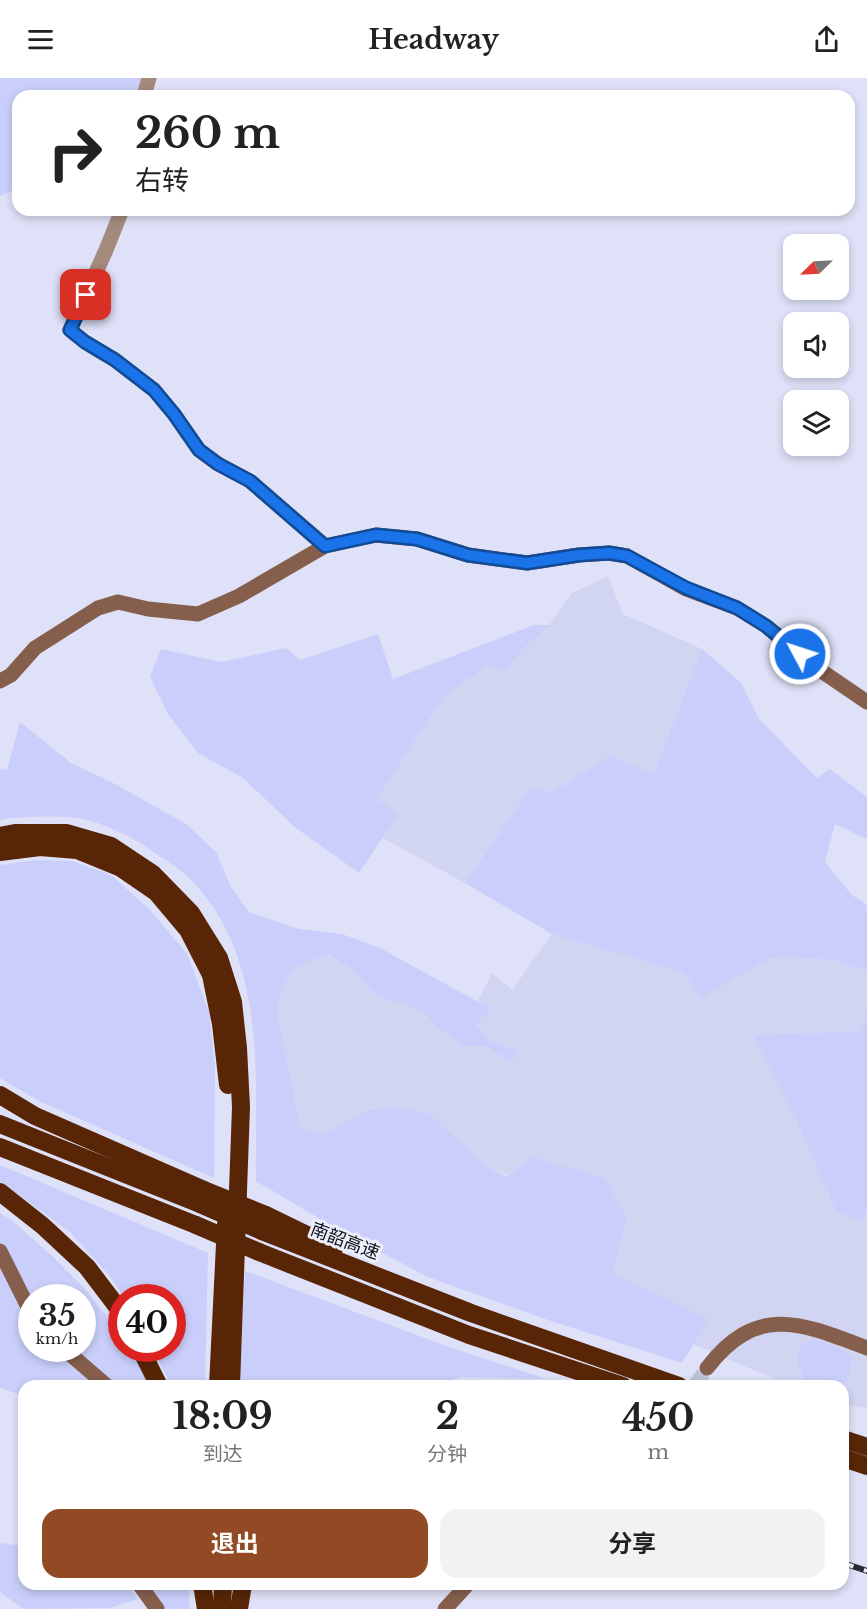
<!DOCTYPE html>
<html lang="zh">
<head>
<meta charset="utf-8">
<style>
	:root { --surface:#fff; --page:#f2f2f2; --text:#222; --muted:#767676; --accent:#914a23 }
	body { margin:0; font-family:"Libre Baskerville","Noto Sans SC",serif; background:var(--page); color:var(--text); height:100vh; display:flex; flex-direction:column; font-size:22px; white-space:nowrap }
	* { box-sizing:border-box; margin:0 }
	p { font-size:20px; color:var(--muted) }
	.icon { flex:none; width:33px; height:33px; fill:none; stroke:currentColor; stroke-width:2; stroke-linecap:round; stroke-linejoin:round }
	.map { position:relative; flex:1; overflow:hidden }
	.sheet { position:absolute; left:18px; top:1302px; width:831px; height:210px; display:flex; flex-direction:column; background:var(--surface); border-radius:18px; box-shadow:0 3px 9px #0003 }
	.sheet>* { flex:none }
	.hud { position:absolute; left:12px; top:12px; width:843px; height:126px; border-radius:18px; box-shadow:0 3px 9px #0003; background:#fff; color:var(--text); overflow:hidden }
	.needle { width:39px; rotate:246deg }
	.buttons { position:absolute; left:783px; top:156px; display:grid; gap:12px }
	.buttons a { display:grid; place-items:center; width:66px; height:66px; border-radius:12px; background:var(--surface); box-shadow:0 3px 9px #0003; font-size:30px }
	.speed { position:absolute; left:18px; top:1206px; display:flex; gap:12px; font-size:30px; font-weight:700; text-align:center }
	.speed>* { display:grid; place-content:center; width:78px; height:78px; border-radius:50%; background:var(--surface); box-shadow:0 3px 9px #0003; line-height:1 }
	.speed small { font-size:15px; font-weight:400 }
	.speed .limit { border:9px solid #d22; background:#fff; color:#111 }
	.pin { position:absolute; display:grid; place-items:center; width:51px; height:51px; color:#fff; margin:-26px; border-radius:12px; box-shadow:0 3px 9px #0006 }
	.me { position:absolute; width:66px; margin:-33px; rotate:310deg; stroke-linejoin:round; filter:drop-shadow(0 0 4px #0008) }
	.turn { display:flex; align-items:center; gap:21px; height:126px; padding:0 24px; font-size:27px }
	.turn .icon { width:78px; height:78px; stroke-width:2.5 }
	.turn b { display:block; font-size:42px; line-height:51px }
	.eta { display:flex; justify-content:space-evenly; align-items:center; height:102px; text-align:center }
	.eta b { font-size:36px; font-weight:700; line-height:42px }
	.primary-button { display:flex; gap:12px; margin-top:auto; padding:12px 24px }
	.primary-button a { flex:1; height:69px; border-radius:18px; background:var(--accent); color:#fff; font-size:24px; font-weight:700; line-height:69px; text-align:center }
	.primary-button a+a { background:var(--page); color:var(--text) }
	header { display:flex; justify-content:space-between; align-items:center; height:78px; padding:0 24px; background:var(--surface); font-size:27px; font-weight:700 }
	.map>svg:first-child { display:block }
	.built { fill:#d1d5f2 }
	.green { fill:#c9cffa; fill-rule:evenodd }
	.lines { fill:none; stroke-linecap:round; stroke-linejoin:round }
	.secondary-tunnel { stroke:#bfc2d6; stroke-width:15; stroke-dasharray:15 8; stroke-linecap:butt }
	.street { stroke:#a48a7c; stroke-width:15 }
	.secondary { stroke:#855f4c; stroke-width:15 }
	.highway { stroke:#582607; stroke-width:18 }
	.rail-casing { stroke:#2a2b35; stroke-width:6 }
	.rail { stroke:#edeffc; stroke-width:4; stroke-dasharray:11; stroke-linecap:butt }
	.highway-bridge { stroke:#582607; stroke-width:18 }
	.route-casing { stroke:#114b97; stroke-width:15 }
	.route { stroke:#1a73e8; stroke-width:10 }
	.labels { text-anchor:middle; stroke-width:6; stroke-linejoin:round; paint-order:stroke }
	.street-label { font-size:18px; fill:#101119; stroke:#edeffc }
</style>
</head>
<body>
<header><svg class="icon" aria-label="menu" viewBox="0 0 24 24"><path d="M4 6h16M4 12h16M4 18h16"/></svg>Headway<svg class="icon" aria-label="share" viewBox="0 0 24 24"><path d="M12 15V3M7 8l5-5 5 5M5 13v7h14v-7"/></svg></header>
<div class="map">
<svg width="867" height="1531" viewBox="0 0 867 1531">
	<rect width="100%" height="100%" fill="#dee1f7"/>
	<g class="built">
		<polygon points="608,498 623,536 702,571 654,695 609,678 552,714 531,709 465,805 383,760 398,735 377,721 444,618 488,586 505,593 523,571 549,547 572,515"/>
		<polygon points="552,856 686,895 702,919 769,881 788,879 833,882 867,893 867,923 862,953 753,957 796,1041 861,1143 867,1135 867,1330 843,1326 843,1308 791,1308 693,1266 709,1241 613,1194 627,1139 490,1091 428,1036 395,1029 367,1032 324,1055 301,1050 278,940 280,913 295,890 326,876 352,891 377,918 423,933 437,949 465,968 486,968 511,985 518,973 489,962 476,947 491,931 478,923 492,895 512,912"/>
	</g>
	<g class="green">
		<polygon points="0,0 149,0 144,18 18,18 18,111 0,118"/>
		<polygon points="534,547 549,547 523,571 505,593 488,587 444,618 377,721 399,735 359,795 296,750 243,700 198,675 170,639 150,599 161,571 221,584 286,570 300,582 378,556 393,601"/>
		<polygon points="702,571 741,605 759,641 817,700 830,691 867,719 867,761 835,746 825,784 852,817 867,827 867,893 833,882 788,879 769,881 701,920 685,895 552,856 465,805 531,709 552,714 609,678 654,695"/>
		<path d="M20 644 71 685 113 705 186 746 216 774 231 809 249 834 299 851 342 856 380 870 491 931 476 947 489 962 518 973 511 985 486 968H465L437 949 423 933 377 918 352 891 327 876 295 890 280 913 278 940 301 1050 324 1055 367 1032 395 1029 428 1035 490 1091 508 1099 533 1079 605 1100 627 1139 613 1194 709 1241 682 1285 545 1241 428 1199 342 1154 256 1103C255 1002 268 882 192 803 181 791 165 782 152 773 135 760 103 745 82 741 65 737 17 738 0 742V691L7 692Z"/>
		<polygon points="37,782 72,783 111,797 151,833 187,876 209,934 215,990 214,1100 39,1023 0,1000 0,787"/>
		<polygon points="867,923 867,1135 862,1143 837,1134 796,1041 753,957 862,953"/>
		<polygon points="0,1087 208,1175 205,1308 171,1308 153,1271 172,1270 172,1220 124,1219 108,1196 71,1155 0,1103"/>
		<path d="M0 1135 14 1144 52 1178 84 1210 121 1257 122 1270 130 1271 149 1308H24V1318L0 1310ZM32 1220H82V1270H32Z"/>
		<polygon points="245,1193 446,1268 547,1301 461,1299 428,1308 239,1308"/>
		<polygon points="812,1261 839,1269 852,1279 849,1300 841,1308 807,1308 797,1282 800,1268"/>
		<polygon points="0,1465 24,1468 24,1506 128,1506 138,1521 109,1530 23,1531 0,1514"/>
		<polygon points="139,1506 188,1506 190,1531 157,1531"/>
	</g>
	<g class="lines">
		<polyline class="secondary-tunnel" points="695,1308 707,1290"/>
		<g class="street">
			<polyline points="144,18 149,0"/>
			<polyline points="122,132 106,172 70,252 85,264 115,282 154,312 174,336 199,372 218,386 250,403 325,468"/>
		</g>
		<g class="secondary">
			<polyline points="0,603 11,597 35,570 98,530 118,524 148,531 198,536 239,518 325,468 376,457 417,461 468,477 527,485 579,477 609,475 627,478 686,511 737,530 766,548 817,590 867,624"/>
			<polyline points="0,1173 32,1237"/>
			<polyline points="63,1270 107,1308"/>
			<path d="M707 1290C757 1225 801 1245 867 1270"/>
			<polyline points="139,1506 157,1531"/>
			<polyline points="445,1531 468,1506"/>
		</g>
		<g class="highway">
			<polyline points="0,758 15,755 66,755 111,768 153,796 191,835 219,880 233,924 238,970 241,1029 231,1308"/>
			<polyline points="0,774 40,769 77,772 121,790 156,814 188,852 211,897 221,946 228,1007"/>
			<polyline points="0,1017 35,1038 204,1112"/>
			<polyline points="0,1046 200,1126"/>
			<polyline points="0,1069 196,1147"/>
			<polyline points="0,1114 43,1148 87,1189 122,1235"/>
			<polyline points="266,1137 334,1170"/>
			<polyline points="262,1153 471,1235 679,1308"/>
			<polyline points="259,1174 469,1257 623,1308"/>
			<polyline points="140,1270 159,1308"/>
			<polyline points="218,1308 226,1146"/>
			<polyline points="843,1361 867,1369"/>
			<polyline points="843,1380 867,1388"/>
			<polyline points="202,1506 206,1531"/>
			<polyline points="222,1531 223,1506"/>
			<polyline points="239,1531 243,1506"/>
		</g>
		<g class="rail-casing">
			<polyline id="rail" points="843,1485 867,1493"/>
		</g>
		<use href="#rail" class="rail"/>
		<g class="highway-bridge">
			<polyline points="204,1112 266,1137"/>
			<polyline points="200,1126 262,1153"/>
			<polyline points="196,1147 259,1174"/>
		</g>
	</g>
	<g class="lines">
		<g class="route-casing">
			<polyline id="route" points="86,217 70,252 85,264 115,282 154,312 174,336 199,372 218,386 250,403 325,468 376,457 417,461 468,477 527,485 579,477 609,475 627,478 686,510 737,530 766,548 800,576"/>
		</g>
		<use href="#route" class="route"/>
	</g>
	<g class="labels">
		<g class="street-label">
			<text transform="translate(345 1163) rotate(21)" y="6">南韶高速</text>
		</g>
	</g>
</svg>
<div class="buttons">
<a><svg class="needle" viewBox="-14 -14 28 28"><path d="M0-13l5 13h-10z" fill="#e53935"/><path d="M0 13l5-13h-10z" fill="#767676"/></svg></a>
<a><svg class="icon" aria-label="sound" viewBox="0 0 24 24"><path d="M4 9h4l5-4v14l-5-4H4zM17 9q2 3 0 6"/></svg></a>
<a><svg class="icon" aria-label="layers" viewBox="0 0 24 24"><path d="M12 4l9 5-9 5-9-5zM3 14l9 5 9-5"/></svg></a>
</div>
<div class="speed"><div>35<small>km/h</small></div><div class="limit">40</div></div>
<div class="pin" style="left:86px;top:217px;background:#d93025"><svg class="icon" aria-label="arrive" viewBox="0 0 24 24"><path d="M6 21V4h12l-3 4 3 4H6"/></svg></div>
<svg class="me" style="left:800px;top:576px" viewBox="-20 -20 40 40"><circle r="17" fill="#1a73e8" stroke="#fff" stroke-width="3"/><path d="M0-11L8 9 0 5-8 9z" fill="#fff"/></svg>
<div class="hud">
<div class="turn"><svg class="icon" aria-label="right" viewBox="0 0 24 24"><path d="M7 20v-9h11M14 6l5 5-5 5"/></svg><div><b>260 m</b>右转</div></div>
</div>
<section class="sheet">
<div class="eta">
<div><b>18:09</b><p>到达</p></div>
<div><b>2</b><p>分钟</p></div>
<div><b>450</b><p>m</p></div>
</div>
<div class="primary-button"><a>退出</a><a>分享</a></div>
</section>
</div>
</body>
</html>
